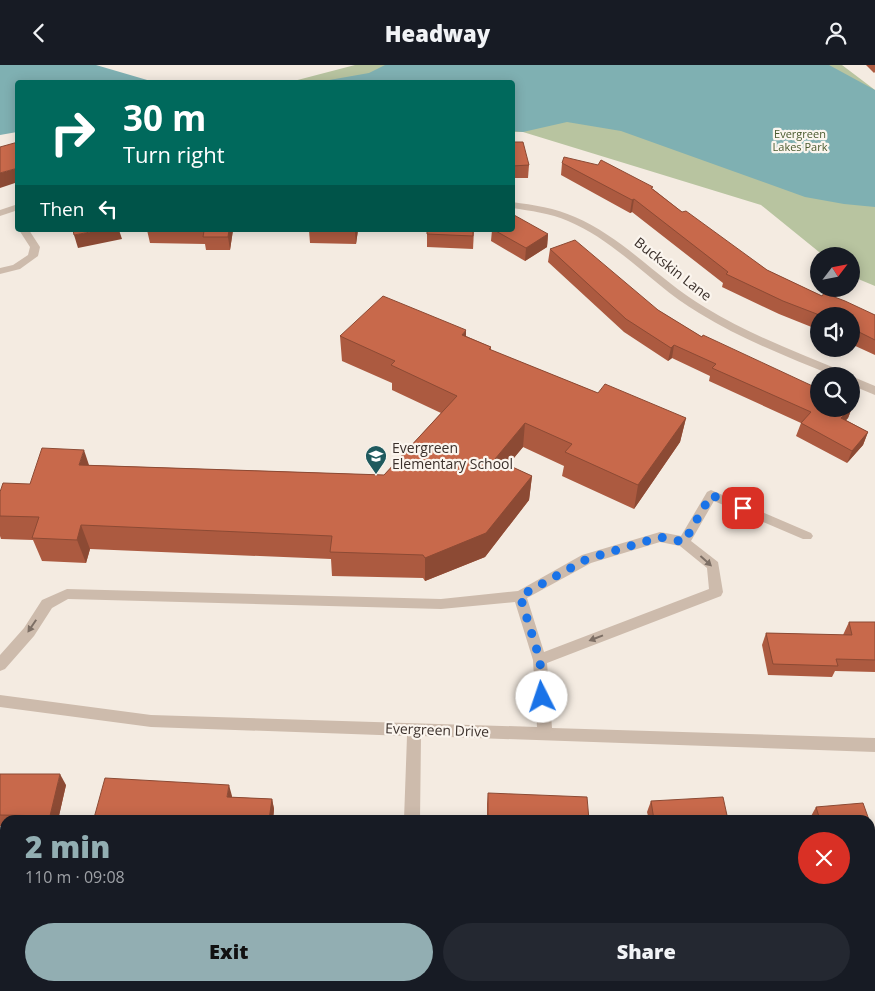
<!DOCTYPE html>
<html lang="en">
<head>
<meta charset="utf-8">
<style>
	:root { --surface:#171b24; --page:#242831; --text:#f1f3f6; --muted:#9ea1a6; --accent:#92aeb2 }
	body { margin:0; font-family:"Open Sans",sans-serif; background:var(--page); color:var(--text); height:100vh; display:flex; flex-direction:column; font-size:19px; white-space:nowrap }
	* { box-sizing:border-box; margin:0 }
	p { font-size:16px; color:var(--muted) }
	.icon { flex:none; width:28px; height:28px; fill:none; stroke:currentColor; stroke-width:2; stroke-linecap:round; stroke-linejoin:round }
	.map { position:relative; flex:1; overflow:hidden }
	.panel { position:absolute; left:0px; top:750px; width:875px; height:176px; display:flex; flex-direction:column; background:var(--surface); border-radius:15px 15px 0 0; box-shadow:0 2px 12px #0003 }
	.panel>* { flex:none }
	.hud { position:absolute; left:15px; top:15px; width:500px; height:152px; border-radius:5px; box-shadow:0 2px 12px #0003; background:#00695c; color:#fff; overflow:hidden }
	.needle { width:32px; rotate:58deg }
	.buttons { position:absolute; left:810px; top:182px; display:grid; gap:10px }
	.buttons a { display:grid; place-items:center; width:50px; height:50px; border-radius:50%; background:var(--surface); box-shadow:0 2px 12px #0003; font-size:25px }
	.pin { position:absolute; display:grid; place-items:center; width:42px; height:42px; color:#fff; margin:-21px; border-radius:10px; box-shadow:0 2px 8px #0006 }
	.me { position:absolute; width:55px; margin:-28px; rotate:356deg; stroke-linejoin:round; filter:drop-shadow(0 0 4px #0008) }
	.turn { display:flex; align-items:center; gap:18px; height:105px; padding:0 25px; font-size:22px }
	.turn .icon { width:65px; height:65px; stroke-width:2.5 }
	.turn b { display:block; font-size:35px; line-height:42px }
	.then { display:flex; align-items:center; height:48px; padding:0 25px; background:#0003; gap:10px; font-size:19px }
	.round { display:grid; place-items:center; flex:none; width:52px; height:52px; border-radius:26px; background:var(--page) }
	.headline { display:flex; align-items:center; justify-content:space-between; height:85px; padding:0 25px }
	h1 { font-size:30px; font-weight:800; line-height:38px; color:var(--accent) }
	.action { display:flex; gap:10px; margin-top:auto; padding:10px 25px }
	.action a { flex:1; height:58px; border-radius:30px; background:var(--accent); color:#111; font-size:20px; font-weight:800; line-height:58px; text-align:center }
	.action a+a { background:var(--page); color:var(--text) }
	header { display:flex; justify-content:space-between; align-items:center; height:65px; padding:0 25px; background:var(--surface); font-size:22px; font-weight:800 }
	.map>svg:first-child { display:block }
	.green { fill:#b8c4a0 }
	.water { fill:#7fb0b2 }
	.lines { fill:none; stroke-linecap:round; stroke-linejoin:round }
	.minor { fill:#cdbbac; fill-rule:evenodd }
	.wall { fill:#ac5a40 }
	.shaded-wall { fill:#8c4a34 }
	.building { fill:#c8694b; stroke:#8c4a34 }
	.oneway { fill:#7d6f65 }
	.route { stroke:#1a73e8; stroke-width:9; stroke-dasharray:0 16.2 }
	.labels { text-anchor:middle; stroke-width:4.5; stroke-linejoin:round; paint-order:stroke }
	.far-park-label { font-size:11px; fill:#4a5a2e; stroke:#fbf5ee }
	.street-label { font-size:14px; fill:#3b302b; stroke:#fbf5ee }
	.poi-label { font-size:14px; fill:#3b302b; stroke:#fbf5ee; text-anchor:start }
</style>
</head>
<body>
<header><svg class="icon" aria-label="back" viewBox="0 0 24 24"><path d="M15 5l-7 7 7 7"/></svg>Headway<svg class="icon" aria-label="person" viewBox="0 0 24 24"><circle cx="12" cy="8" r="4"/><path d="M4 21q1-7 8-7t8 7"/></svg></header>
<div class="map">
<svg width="875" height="926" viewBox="0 0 875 926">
	<rect width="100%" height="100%" fill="#f4ebe1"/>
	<polygon class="green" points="355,0 842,0 875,25 875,221 851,211 851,191 824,191 761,140 523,67 513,67 512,18 286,18"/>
	<g class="water">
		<polygon points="0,0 96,0 154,17 18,18 17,67 0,70"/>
		<polygon points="385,0 829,0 875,25 875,142 844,139 805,132 621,66 567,57 523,67 513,66 512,18 318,17 369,8"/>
	</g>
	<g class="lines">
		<g class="minor">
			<path d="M512 137C534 140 555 143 575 152 624 173 660 216 706 243 750 270 799 288 847 308L849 311H834C788 292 741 274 699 248 653 221 618 177 568 156 550 148 531 146 512 143Z"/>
			<polygon points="18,139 18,145 0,151 0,145"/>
			<polygon points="19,165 29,165 40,182 38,191 20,204 0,209 0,203 13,200 28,190 30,182"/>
			<polygon points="851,311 875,321 875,330 851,320"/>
			<path d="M711 425 811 468 813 471 811 474H803L714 436 691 476 718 497 723 527 721 531 547 598 552 663 875 673V687L421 671 420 755H404L407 671 151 662 0 642V630L151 650 537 662 533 595 515 537 441 544 68 534 52 543 34 571 5 604 0 606V590L24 563 42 535 67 524 441 534 518 526 582 490 660 467 681 471 707 427ZM660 477 680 481 707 503 709 524 544 587 527 533 591 498Z"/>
			<rect x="400" y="921" width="16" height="5"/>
		</g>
	</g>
	<g class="wall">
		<polygon points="866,0 875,0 875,7 874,8"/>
		<polygon points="512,77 529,100 528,113 512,113"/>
		<polygon points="562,98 653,124 682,147 767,205 822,231 875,250 875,290 851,279 851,251 819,251 819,265 779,249 722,222 723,218 632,147 630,148 561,110"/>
		<polygon points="147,165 233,165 230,185 206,185 205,179 150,178"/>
		<polygon points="309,165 358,165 356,179 310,178"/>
		<polygon points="474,165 473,184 427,182 427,169"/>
		<polygon points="492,165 512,165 548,169 547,182 525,196 491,176"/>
		<polygon points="550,184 658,245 702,272 853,340 848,353 846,355 868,367 863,380 847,398 796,371 801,358 709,316 710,311 672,293 668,296 624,267 548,197"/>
		<polygon points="340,271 466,271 491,282 491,285 598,328 686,353 680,377 634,444 562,411 564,401 523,382 508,400 532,411 529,435 485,492 425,516 423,513 332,511 331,494 90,484 86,498 42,496 33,475 1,474 0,471 0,451 30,419 89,400 384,410 441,348 392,325 392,318 342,296"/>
		<polygon points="849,557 875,557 875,607 835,606 832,612 768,610 762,580 766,568 843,570"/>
		<polygon points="0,709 66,720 58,755 5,755 5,761 0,761"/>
		<polygon points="488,728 589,755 487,755 487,739"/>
		<polygon points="232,731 232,732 272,734 274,744 273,755 95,755 94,753"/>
		<polygon points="651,736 728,755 649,755 647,747"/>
		<polygon points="816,742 869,755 810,755 810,753"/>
		<polygon points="870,757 875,771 875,818 870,819"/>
		<polygon points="875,860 875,898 870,895 870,869"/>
	</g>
	<g class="shaded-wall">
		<polygon points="18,103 18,117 0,123 0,108"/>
		<polygon points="634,134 632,147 630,148 632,135"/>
		<polygon points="101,165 119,165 122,174 78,183 74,170"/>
		<polygon points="229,165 233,165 230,185 228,172"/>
		<polygon points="355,165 358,165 356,179 355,166"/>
		<polygon points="548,169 547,182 525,196 526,183"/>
		<polygon points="466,265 466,289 462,270"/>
		<polygon points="674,280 672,293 668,296 671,283"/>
		<polygon points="853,340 848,353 836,366 841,353 850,344 851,344 851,342"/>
		<polygon points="686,353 680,377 634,444 638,420"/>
		<polygon points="525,358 523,382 493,418 495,394"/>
		<polygon points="868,367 863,380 847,398 852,386"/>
		<polygon points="84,385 92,409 79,400"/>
		<polygon points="532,411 529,435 485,492 425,516 425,493"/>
		<polygon points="81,460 90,484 86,498 77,475"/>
		<polygon points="60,709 66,720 58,755 52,755 50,751"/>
		<polygon points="229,720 232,731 230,742 227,732"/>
		<polygon points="272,734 274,744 273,755 269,755"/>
		<polygon points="5,807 5,835 0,847 0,819"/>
		<polygon points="99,921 107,921 106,926 99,926"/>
		<rect x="319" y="921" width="2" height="5"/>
	</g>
	<g class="building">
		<polygon points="18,77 18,103 0,108 0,82"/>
		<polygon points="512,77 523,77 529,100 512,101"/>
		<polygon points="564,92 598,100 601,95 653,122 651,123 682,147 686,146 767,205 822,231 824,228 845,236 875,250 875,275 851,263 851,251 822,251 783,236 726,209 728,207 634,134 632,135 562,98"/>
		<polygon points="514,150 548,169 526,183 494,165 512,165 512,151"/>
		<polygon points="73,165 101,165 74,170"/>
		<polygon points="147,165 229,165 228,172 203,172 204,166"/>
		<polygon points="309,165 355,165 355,166"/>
		<polygon points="427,165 473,165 473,171 427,169"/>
		<polygon points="575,175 658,245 702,272 703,270 819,324 819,344 850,344 841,353 868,367 852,386 801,358 811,347 712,303 716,299 674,280 671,283 626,254 550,184"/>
		<polygon points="383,231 466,265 462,270 491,282 489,284 598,328 605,319 686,353 638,420 565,387 572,379 525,358 495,394 532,411 486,468 425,493 423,490 330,487 332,471 81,460 77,475 32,473 39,452 0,451 0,427 3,418 30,419 42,383 84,385 79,400 384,410 457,331 391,300 395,296 340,271"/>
		<polygon points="849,557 875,557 875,595 836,594 838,601 773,599 766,568 852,570"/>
		<polygon points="0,709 60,709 50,751 0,750"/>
		<polygon points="105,713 229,720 227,732 272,734 269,755 129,755 94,753"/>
		<polygon points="488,728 587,732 589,755 488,755"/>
		<polygon points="723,732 728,755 654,755 651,736"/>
		<polygon points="863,738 869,755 820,755 816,742"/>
		<polygon points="870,757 875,771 875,809 870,810"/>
		<polygon points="0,789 5,790 5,807 0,819"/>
		<polygon points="875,864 875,884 870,880 870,872"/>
		<polygon points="37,921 99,921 99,926 36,926"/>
		<rect x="273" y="921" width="46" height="5"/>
		<polygon points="472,921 549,921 550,926 472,926"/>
		<polygon points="628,921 698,921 703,926 628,926 626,924"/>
	</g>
	<defs><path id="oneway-solid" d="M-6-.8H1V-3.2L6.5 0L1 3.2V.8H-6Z" transform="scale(1.25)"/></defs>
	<g class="oneway">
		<use href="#oneway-solid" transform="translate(706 496) rotate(42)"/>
		<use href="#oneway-solid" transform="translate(32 561) rotate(124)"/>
		<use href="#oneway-solid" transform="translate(596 573) rotate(159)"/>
	</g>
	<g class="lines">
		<polyline class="route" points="542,632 540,595 520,531 587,494 660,472 684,477 711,430 743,443"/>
	</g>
	<defs>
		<g id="school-pin" transform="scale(1.125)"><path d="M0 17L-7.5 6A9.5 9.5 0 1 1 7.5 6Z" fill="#1f5a5e" stroke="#fbf5ee"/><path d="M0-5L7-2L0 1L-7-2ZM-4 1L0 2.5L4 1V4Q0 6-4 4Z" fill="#fff"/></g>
	</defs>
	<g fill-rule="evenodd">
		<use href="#school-pin" x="376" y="391"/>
	</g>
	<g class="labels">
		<g class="far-park-label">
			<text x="800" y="73">Evergreen<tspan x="800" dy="13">Lakes Park</tspan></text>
		</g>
		<g class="street-label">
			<text transform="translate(673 204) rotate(38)" y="5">Buckskin Lane</text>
			<text transform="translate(437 665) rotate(2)" y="5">Evergreen Drive</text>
		</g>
		<g class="poi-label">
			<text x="392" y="388">Evergreen<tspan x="392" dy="16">Elementary School</tspan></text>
		</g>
	</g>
</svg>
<div class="buttons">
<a><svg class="needle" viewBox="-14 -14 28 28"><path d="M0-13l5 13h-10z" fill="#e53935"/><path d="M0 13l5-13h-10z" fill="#9ea1a6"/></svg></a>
<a><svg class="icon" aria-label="sound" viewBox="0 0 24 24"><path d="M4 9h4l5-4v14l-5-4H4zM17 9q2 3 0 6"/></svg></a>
<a><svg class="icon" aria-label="search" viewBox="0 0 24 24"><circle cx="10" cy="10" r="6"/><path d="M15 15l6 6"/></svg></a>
</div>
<div class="pin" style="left:743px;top:443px;background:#d93025"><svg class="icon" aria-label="arrive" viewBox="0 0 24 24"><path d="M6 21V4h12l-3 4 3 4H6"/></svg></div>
<svg class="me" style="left:542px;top:632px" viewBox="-20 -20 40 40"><circle r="19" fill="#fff"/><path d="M0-13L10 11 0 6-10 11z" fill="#1a73e8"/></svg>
<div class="hud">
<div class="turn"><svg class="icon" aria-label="right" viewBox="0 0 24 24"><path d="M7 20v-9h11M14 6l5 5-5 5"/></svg><div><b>30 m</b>Turn right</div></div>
<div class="then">Then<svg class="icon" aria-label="left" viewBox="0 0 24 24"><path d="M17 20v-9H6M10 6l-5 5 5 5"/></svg></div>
</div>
<section class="panel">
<div class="headline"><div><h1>2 min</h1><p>110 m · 09:08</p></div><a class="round" style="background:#d93025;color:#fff"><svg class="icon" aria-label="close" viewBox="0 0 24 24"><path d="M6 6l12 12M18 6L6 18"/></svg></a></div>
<div class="action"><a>Exit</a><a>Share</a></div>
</section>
</div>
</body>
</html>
